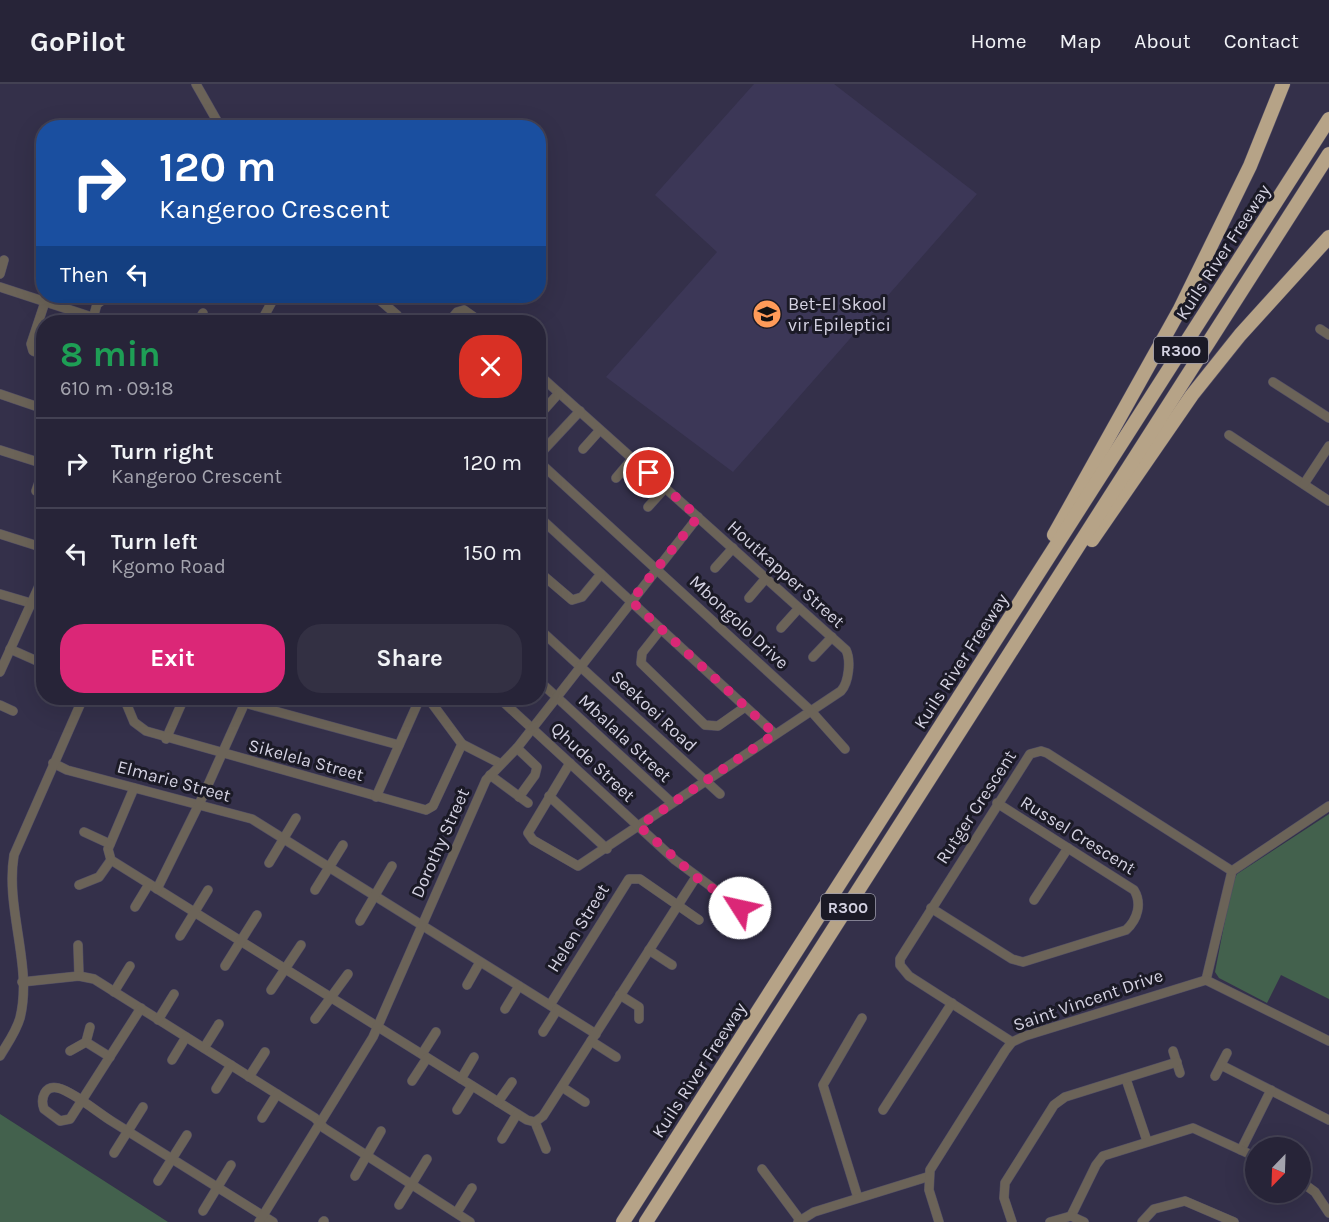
<!DOCTYPE html>
<html lang="en">
<head>
<meta charset="utf-8">
<style>
	:root { --surface:#272438; --page:#333043; --text:#f1f3f6; --muted:#a4a4ae; --line:#434153; --accent:#db2777 }
	body { margin:0; font-family:Karla,sans-serif; background:var(--page); color:var(--text); height:100vh; display:flex; flex-direction:column; font-size:22px; white-space:nowrap }
	* { box-sizing:border-box; margin:0 }
	p { font-size:20px; color:var(--muted) }
	.icon { flex:none; width:33px; height:33px; fill:none; stroke:currentColor; stroke-width:2; stroke-linecap:round; stroke-linejoin:round }
	.map { position:relative; flex:1; overflow:hidden }
	.sheet { position:absolute; left:36px; top:231px; width:510px; height:390px; display:flex; flex-direction:column; background:var(--surface); border-radius:24px; box-shadow:0 6px 24px #0002,0 0 0 2px var(--line) }
	.sheet>* { flex:none }
	.top-card { position:absolute; left:36px; top:36px; width:510px; height:183px; border-radius:24px; box-shadow:0 6px 24px #0002,0 0 0 2px var(--line); background:#1a4fa0; color:#fff; overflow:hidden }
	.needle { width:39px; rotate:203deg }
	.fabs { position:absolute; left:1245px; top:1053px; display:grid; gap:12px }
	.fabs a { display:grid; place-items:center; width:66px; height:66px; border-radius:50%; background:var(--surface); box-shadow:0 6px 24px #0002,0 0 0 2px var(--line); font-size:30px }
	.pin { position:absolute; display:grid; place-items:center; width:51px; height:51px; color:#fff; margin:-26px; border:3px solid #fff; border-radius:50%; box-shadow:0 2px 6px #0007 }
	.me { position:absolute; width:66px; margin:-33px; rotate:305deg; stroke-linejoin:round; filter:drop-shadow(0 0 4px #0008) }
	.turn { display:flex; align-items:center; gap:21px; height:126px; padding:0 24px; font-size:27px }
	.turn .icon { width:78px; height:78px; stroke-width:2.5 }
	.turn b { display:block; font-size:42px; line-height:51px }
	.then { display:flex; align-items:center; height:57px; padding:0 24px; background:#0003; gap:12px; font-size:22px }
	.round { display:grid; place-items:center; flex:none; width:63px; height:63px; border-radius:24px; background:var(--page) }
	.headline { display:flex; align-items:center; justify-content:space-between; height:102px; padding:0 24px }
	h1 { font-size:36px; font-weight:700; line-height:45px; color:#1e9e55 }
	.cta { display:flex; gap:12px; margin-top:auto; padding:12px 24px }
	.cta a { flex:1; height:69px; border-radius:24px; background:var(--accent); color:#fff; font-size:24px; font-weight:700; line-height:69px; text-align:center }
	.cta a+a { background:var(--page); color:var(--text) }
	ul { padding:0; list-style:none }
	li { display:flex; align-items:center; gap:18px; height:90px; padding:0 24px; border-top:2px solid var(--line) }
	li div { flex:1 }
	li b { display:block; font-size:22px }
	li em { font-style:normal }
	header { display:flex; align-items:center; gap:36px; box-sizing:border-box; height:84px; padding:0 30px; background:var(--surface); border-bottom:2px solid var(--line) }
	header strong { font-size:28px }
	nav { display:flex; gap:33px; margin-inline-start:auto; font-size:21px }
	.map>svg:first-child { display:block }
	.built { fill:#3c3757 }
	.green { fill:#43614d }
	.lines { fill:none; stroke-linecap:round; stroke-linejoin:round }
	.minor-casing { stroke:#514d65; stroke-width:10 }
	.highway-casing { stroke:#514d65; stroke-width:15 }
	.minor { stroke:#6b6358; stroke-width:9 }
	.highway { stroke:#b6a387; stroke-width:14 }
	.route { stroke:#db2777; stroke-width:10; stroke-dasharray:0 18 }
	.labels { text-anchor:middle; stroke-width:6; stroke-linejoin:round; paint-order:stroke }
	.shield { fill:#1b1a26; stroke:#9c9baa; stroke-width:1.5 }
	.shield-label { font-size:16px; font-weight:bold; fill:#d4d2e2 }
	.street-label { font-size:18px; fill:#d4d2e2; stroke:#1b1a26 }
	.poi-label { font-size:18px; fill:#d4d2e2; stroke:#1b1a26; text-anchor:start }
</style>
</head>
<body>
<header>
<strong>GoPilot</strong>
<nav><a>Home</a><a>Map</a><a>About</a><a>Contact</a></nav>
</header>
<div class="map">
<svg width="1329" height="1138" viewBox="0 0 1329 1138">
	<rect width="100%" height="100%" fill="#34304a"/>
	<polygon class="built" points="754,0 834,0 977,110 733,388 606,293 717,168 655,111"/>
	<g class="green">
		<polygon points="1329,730 1329,915 1281,891 1267,919 1219,894 1215,888 1232,800 1237,790"/>
		<polygon points="0,1030 168,1138 0,1138"/>
	</g>
	<g class="lines">
		<g class="minor-casing">
			<g id="minor">
				<polyline points="196,0 221,44"/>
				<polyline points="0,190 4,176"/>
				<polyline points="0,203 107,238"/>
				<polyline points="375,212 397,231 400,238"/>
				<polyline points="93,234 97,220 108,212"/>
				<polyline points="198,238 203,229"/>
				<polyline points="261,238 275,212"/>
				<polyline points="449,238 457,228 464,226 481,238"/>
				<polyline points="1320,245 1329,251"/>
				<polyline points="44,271 33,267 31,260 47,212"/>
				<path d="M538 290 846 566C851 576 849 598 841 607L578 782 533 756 528 749 570 679"/>
				<polyline points="1273,298 1329,334"/>
				<polyline points="0,310 44,325"/>
				<polyline points="543,327 559,309"/>
				<polyline points="1229,351 1329,417"/>
				<polyline points="583,365 600,346"/>
				<polyline points="0,366 44,380"/>
				<polyline points="538,372 580,327"/>
				<polyline points="538,377 811,627 845,665"/>
				<polyline points="616,394 633,374"/>
				<polyline points="1304,400 1329,362"/>
				<polyline points="36,407 44,384"/>
				<polyline points="648,423 665,404"/>
				<polyline points="538,432 775,650"/>
				<polyline points="0,450 44,464"/>
				<polyline points="715,484 733,464"/>
				<polyline points="538,487 572,516 582,513 601,490"/>
				<polyline points="0,510 44,523"/>
				<polyline points="749,514 766,494"/>
				<polyline points="538,544 720,710"/>
				<polyline points="781,544 799,524"/>
				<polyline points="661,545 642,569 641,579 705,641 718,642 745,623"/>
				<polyline points="10,565 37,577"/>
				<polyline points="813,573 832,553"/>
				<polyline points="0,588 44,491"/>
				<polyline points="538,596 672,719"/>
				<polyline points="124,614 134,638 146,647 426,726 433,722 462,660 428,614"/>
				<polyline points="499,614 675,776 740,824"/>
				<polyline points="245,619 399,661"/>
				<polyline points="0,621 13,627"/>
				<polyline points="166,655 184,614"/>
				<polyline points="462,660 501,680"/>
				<polyline points="517,664 537,683 535,691 519,713"/>
				<polyline points="53,679 67,686 252,735 596,950"/>
				<polyline points="490,691 528,719"/>
				<polyline points="134,704 108,765 111,776 527,1036 535,1038 546,1065"/>
				<polyline points="549,712 607,765"/>
				<polyline points="376,713 420,614"/>
				<polyline points="84,748 110,760"/>
				<polyline points="269,779 296,734"/>
				<polyline points="79,801 99,793 111,776"/>
				<polyline points="157,805 203,712 247,614"/>
				<polyline points="315,806 343,761"/>
				<polyline points="1034,816 1068,764"/>
				<polyline points="135,823 149,800"/>
				<path d="M931 824 1012 875 1023 878 1126 846C1138 835 1142 819 1134 806L997 719"/>
				<polyline points="360,837 392,782"/>
				<polyline points="180,852 208,806"/>
				<polyline points="78,861 79,892"/>
				<polyline points="649,866 672,881"/>
				<polyline points="225,882 257,831"/>
				<polyline points="1206,896 1232,787 1329,722"/>
				<polyline points="22,898 79,892 94,895 315,1034 324,1044 470,1138"/>
				<polyline points="467,901 480,878"/>
				<polyline points="271,906 301,861"/>
				<polyline points="114,908 130,882"/>
				<polyline points="620,911 639,923 639,935"/>
				<polyline points="550,921 629,795 640,795 699,836"/>
				<path d="M141 924 70 1035 60 1037 44 1025C40 1014 45 1001 58 1004 74 1008 98 1029 113 1038 166 1071 220 1105 273 1138"/>
				<polyline points="505,925 519,902"/>
				<polyline points="315,935 348,890"/>
				<polyline points="158,936 174,910"/>
				<polyline points="543,948 557,926"/>
				<polyline points="591,957 616,973"/>
				<polyline points="86,958 90,943"/>
				<polyline points="1012,958 909,892 900,881 900,875 1030,670 1041,667 1047,669 1232,787"/>
				<polyline points="204,964 219,940"/>
				<polyline points="70,967 86,958 110,973"/>
				<polyline points="1173,967 1180,989"/>
				<polyline points="422,970 436,948"/>
				<path d="M0 972C7 960 16 948 20 934 33 882 5 825 14 771L83 614"/>
				<polyline points="172,976 186,953"/>
				<polyline points="1221,981 1329,1036"/>
				<polyline points="1215,992 1227,969"/>
				<polyline points="249,993 265,968"/>
				<polyline points="461,995 474,973"/>
				<polyline points="1126,995 1147,1057"/>
				<polyline points="412,997 427,974"/>
				<polyline points="562,1003 585,1018"/>
				<polyline points="216,1005 231,981"/>
				<polyline points="498,1018 512,998"/>
				<polyline points="457,1026 472,1002"/>
				<polyline points="883,1026 952,919"/>
				<polyline points="262,1034 277,1010"/>
				<polyline points="535,1038 543,1032 696,793"/>
				<polyline points="502,1055 517,1030"/>
				<polyline points="1241,1066 1271,1006"/>
				<polyline points="114,1069 143,1023"/>
				<polyline points="762,1085 800,1136"/>
				<polyline points="355,1092 381,1047"/>
				<polyline points="158,1097 187,1051"/>
				<polyline points="1300,1097 1315,1108 1329,1129"/>
				<polyline points="858,1114 823,1001 862,934"/>
				<polyline points="399,1121 427,1075"/>
				<polyline points="203,1127 231,1081"/>
				<polyline points="457,1128 472,1104"/>
				<polyline points="1071,1132 1096,1081 1103,1072 1193,1044 1256,1073"/>
				<polyline points="259,1138 373,953 486,696 517,664 698,433"/>
				<polyline points="323,1138 324,1137"/>
				<polyline points="798,1138 814,1128 927,1093"/>
				<polyline points="939,1138 929,1106 930,1086 1005,967 1012,958 1025,952 1206,896 1329,957"/>
				<polyline points="1012,1138 1004,1114 1005,1099 1054,1021 1065,1013 1177,978"/>
				<polyline points="1050,1138 1071,1132 1084,1138"/>
				<polyline points="1142,1138 1154,1125 1185,1117 1234,1138"/>
			</g>
		</g>
		<g class="highway-casing">
			<g id="highway">
				<polyline points="1054,451 1179,227 1250,82 1283,0"/>
				<polyline points="1092,456 1192,311 1240,251 1329,153"/>
				<polyline points="623,1138 1329,35"/>
				<polyline points="646,1138 1329,70"/>
			</g>
		</g>
		<use href="#minor" class="minor"/>
		<use href="#highway" class="highway"/>
	</g>
	<g class="lines">
		<polyline class="route" points="649,389 698,433 631,517 775,650 639,742 696,793 740,824"/>
	</g>
	<defs>
		<g id="school-disc" transform="scale(1.5)"><circle r="9.5" fill="#ff9b59" stroke="#1b1a26"/><path d="M0-5L7-2L0 1L-7-2ZM-4 1L0 2.5L4 1V4Q0 6-4 4Z" fill="#111"/></g>
	</defs>
	<g fill-rule="evenodd">
		<use href="#school-disc" x="767" y="230"/>
	</g>
	<g class="labels">
		<g class="shield">
			<rect x="1154" y="253" width="54" height="26" rx="4.5"/>
			<rect x="821" y="810" width="54" height="26" rx="4.5"/>
		</g>
		<g class="shield-label">
			<text x="1181" y="272">R300</text>
			<text x="848" y="829">R300</text>
		</g>
		<g class="street-label">
			<text transform="translate(1223 168) rotate(-57)" y="6">Kuils River Freeway</text>
			<text transform="translate(786 490) rotate(42)" y="6">Houtkapper Street</text>
			<text transform="translate(739 538) rotate(43)" y="6">Mbongolo Drive</text>
			<text transform="translate(961 577) rotate(-57)" y="6">Kuils River Freeway</text>
			<text transform="translate(654 627) rotate(43)" y="6">Seekoei Road</text>
			<text transform="translate(625 654) rotate(43)" y="6">Mbalala Street</text>
			<text transform="translate(306 676) rotate(15)" y="6">Sikelela Street</text>
			<text transform="translate(593 678) rotate(43)" y="6">Qhude Street</text>
			<text transform="translate(174 697) rotate(15)" y="6">Elmarie Street</text>
			<text transform="translate(976 723) rotate(-57)" y="6">Rutger Crescent</text>
			<text transform="translate(1078 751) rotate(32)" y="6">Russel Crescent</text>
			<text transform="translate(440 759) rotate(-66)" y="6">Dorothy Street</text>
			<text transform="translate(578 844) rotate(-58)" y="6">Helen Street</text>
			<text transform="translate(1088 916) rotate(-19)" y="6">Saint Vincent Drive</text>
			<text transform="translate(699 986) rotate(-57)" y="6">Kuils River Freeway</text>
		</g>
		<g class="poi-label">
			<text x="788" y="226">Bet-El Skool<tspan x="788" dy="21">vir Epileptici</tspan></text>
		</g>
	</g>
</svg>
<div class="fabs">
<a><svg class="needle" viewBox="-14 -14 28 28"><path d="M0-13l5 13h-10z" fill="#e53935"/><path d="M0 13l5-13h-10z" fill="#a4a4ae"/></svg></a>
</div>
<div class="pin" style="left:649px;top:389px;background:#d93025"><svg class="icon" aria-label="arrive" viewBox="0 0 24 24"><path d="M6 21V4h12l-3 4 3 4H6"/></svg></div>
<svg class="me" style="left:740px;top:824px" viewBox="-20 -20 40 40"><circle r="19" fill="#fff"/><path d="M0-13L10 11 0 6-10 11z" fill="#db2777"/></svg>
<div class="top-card">
<div class="turn"><svg class="icon" aria-label="right" viewBox="0 0 24 24"><path d="M7 20v-9h11M14 6l5 5-5 5"/></svg><div><b>120 m</b>Kangeroo Crescent</div></div>
<div class="then">Then<svg class="icon" aria-label="left" viewBox="0 0 24 24"><path d="M17 20v-9H6M10 6l-5 5 5 5"/></svg></div>
</div>
<section class="sheet">
<div class="headline"><div><h1>8 min</h1><p>610 m · 09:18</p></div><a class="round" style="background:#d93025;color:#fff"><svg class="icon" aria-label="close" viewBox="0 0 24 24"><path d="M6 6l12 12M18 6L6 18"/></svg></a></div>
<ul>
<li><svg class="icon" aria-label="right" viewBox="0 0 24 24"><path d="M7 20v-9h11M14 6l5 5-5 5"/></svg><div><b>Turn right</b><p>Kangeroo Crescent</p></div><em>120 m</em></li>
<li><svg class="icon" aria-label="left" viewBox="0 0 24 24"><path d="M17 20v-9H6M10 6l-5 5 5 5"/></svg><div><b>Turn left</b><p>Kgomo Road</p></div><em>150 m</em></li>
</ul>
<div class="cta"><a>Exit</a><a>Share</a></div>
</section>
</div>
</body>
</html>
